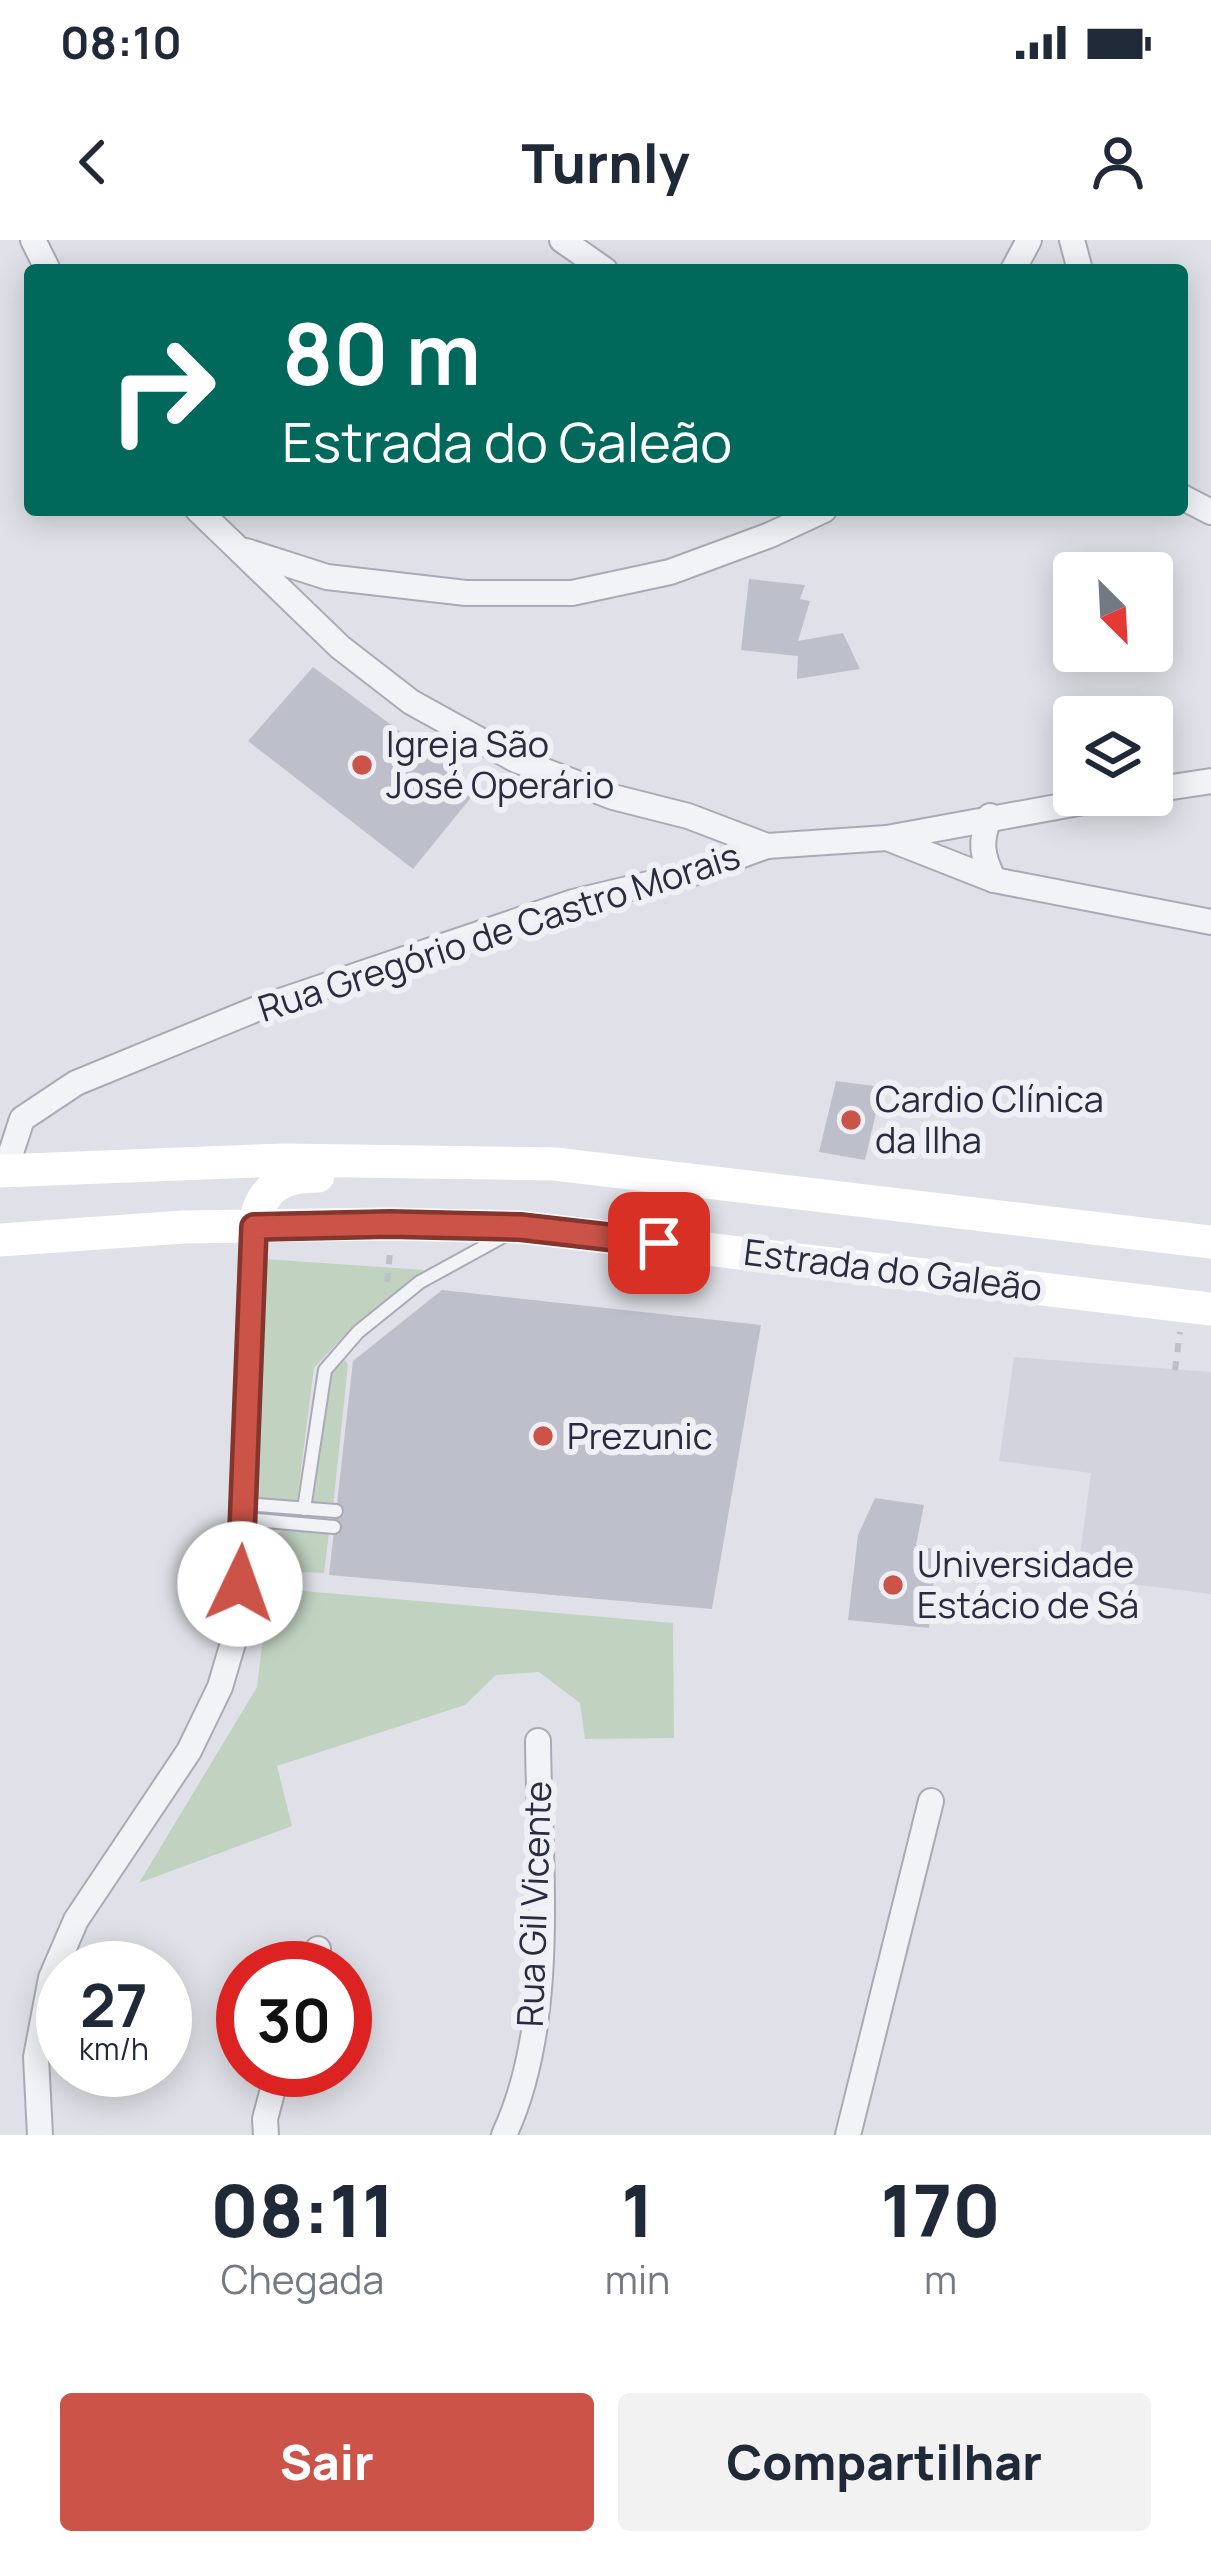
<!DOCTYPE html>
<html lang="pt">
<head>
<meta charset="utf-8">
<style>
	:root { --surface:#fff; --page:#f2f2f3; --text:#1f2937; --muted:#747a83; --accent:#cb5347 }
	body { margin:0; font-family:Manrope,sans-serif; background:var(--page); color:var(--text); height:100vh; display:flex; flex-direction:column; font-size:45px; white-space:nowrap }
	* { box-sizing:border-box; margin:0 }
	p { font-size:39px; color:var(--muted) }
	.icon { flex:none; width:66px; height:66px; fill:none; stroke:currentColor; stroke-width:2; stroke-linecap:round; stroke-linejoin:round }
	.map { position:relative; height:1895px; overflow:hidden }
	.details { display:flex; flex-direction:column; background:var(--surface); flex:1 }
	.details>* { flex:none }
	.banner { position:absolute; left:24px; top:24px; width:1164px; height:252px; border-radius:12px; box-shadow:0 6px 30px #0003; background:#00695c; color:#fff; overflow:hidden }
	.needle { width:78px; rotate:156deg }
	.fabs { position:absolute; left:1053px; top:312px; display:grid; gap:24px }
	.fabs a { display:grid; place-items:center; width:120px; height:120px; border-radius:12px; background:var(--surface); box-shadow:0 6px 30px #0003; font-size:60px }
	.speed { position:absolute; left:36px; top:1701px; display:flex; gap:24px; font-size:60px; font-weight:700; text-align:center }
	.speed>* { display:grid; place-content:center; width:156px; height:156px; border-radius:50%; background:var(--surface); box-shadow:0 6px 30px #0003; line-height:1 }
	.speed small { font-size:30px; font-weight:400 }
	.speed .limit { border:18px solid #d22; background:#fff; color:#111 }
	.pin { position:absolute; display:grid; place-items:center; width:102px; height:102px; color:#fff; margin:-51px; border-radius:24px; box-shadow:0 6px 18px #0006 }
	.me { position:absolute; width:132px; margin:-66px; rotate:3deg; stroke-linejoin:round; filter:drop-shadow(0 0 9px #0008) }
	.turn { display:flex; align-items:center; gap:42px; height:252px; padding:0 60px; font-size:54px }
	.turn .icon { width:156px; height:156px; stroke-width:2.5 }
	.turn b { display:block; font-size:84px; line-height:102px }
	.eta { display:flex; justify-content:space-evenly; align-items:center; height:204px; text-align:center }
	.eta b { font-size:72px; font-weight:800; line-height:84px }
	.primary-button { display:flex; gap:24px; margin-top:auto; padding:24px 60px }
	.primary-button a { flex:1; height:138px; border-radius:12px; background:var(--accent); color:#fff; font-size:48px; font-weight:800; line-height:138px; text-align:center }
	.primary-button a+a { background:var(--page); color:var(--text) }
	.status { display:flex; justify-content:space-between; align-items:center; height:84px; padding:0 60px; background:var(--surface); direction:ltr }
	.status svg { height:33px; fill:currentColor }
	header { display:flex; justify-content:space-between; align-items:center; height:156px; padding:0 60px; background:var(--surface); font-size:54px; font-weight:800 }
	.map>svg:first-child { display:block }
	.built { fill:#d2d3dd }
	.green { fill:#c1d2c1 }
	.building { fill:#bdbfcb }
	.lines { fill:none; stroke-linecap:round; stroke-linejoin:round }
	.service-casing { stroke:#a9aab5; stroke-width:16 }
	.minor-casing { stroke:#a9aab5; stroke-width:28 }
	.path { stroke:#bebfc7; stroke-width:6; stroke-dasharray:9 9; stroke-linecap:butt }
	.service { stroke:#f2f3f7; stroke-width:12 }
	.minor { stroke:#f2f3f7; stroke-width:24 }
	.secondary { stroke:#fff; stroke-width:33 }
	.route-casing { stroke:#84362e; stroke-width:30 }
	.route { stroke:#cb5347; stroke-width:21 }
	.poi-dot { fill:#cb5347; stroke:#eff0f6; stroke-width:4.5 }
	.labels { text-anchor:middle; stroke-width:12; stroke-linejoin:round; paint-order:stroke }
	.poi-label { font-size:36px; fill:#292b3f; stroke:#eff0f6; text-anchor:start }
	.street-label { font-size:36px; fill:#292b3f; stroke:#eff0f6 }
</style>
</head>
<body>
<div class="status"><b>08:10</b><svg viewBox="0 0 49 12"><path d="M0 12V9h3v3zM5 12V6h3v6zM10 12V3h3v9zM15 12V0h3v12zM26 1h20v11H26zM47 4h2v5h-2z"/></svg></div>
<header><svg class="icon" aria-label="back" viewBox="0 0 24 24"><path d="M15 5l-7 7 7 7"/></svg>Turnly<svg class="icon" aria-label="person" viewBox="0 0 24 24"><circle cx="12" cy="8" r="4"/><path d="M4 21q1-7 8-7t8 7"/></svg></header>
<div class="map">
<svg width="1211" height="1895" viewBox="0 0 1211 1895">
	<rect width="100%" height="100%" fill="#e0e1e8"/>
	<polygon class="built" points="1014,1117 1211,1132 1211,1354 1077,1337 1091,1233 999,1221"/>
	<g class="green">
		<polygon points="265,1019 424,1030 352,1087 314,1128 297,1261 251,1257"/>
		<polygon points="345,1120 348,1125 333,1267 309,1265 327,1136"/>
		<polygon points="287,1289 329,1293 324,1333 245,1330 245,1307"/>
		<polygon points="269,1348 673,1383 674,1498 585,1499 580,1463 539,1432 496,1435 465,1465 277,1526 292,1586 139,1643 257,1447"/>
	</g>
	<g class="building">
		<polygon points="749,339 805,345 800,359 810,361 798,401 843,393 860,429 797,439 798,416 741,410"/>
		<polygon points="313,427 478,549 413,629 248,501"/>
		<polygon points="836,841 882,847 865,920 819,912"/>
		<polygon points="442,1050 761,1085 712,1369 329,1335 353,1121"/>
		<polygon points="875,1258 924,1265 916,1305 937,1310 929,1388 848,1380 858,1295"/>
	</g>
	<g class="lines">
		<g class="service-casing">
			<g id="service">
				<polyline points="243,1264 336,1271"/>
				<polyline points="304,1269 325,1130 358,1092 420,1042 502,997"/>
				<polyline points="244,1279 334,1287"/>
			</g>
		</g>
		<g class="minor-casing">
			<g id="minor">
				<polyline points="33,0 48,30"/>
				<polyline points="562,0 605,30"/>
				<polyline points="1072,0 1080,30"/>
				<polyline points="1013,30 1029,0"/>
				<polyline points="1182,257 1211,272"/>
				<polyline points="198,270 340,407 411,462 516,520 613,557 688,576 767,606"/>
				<polyline points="246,311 327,337 466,353 572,353 670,332 770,295 824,270"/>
				<polyline points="1152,550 1211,541"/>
				<path d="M990 576C979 602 982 616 994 640"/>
				<polyline points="887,598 994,640 1211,682"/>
				<polyline points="5,931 22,879 76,843 254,770 573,662 690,634 767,606 887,598 1122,555"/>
				<polyline points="312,1728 318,1709"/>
				<polyline points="40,1895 36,1817 51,1738 76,1680 189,1511 220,1447 235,1396 243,1304 254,987"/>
				<polyline points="266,1895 265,1879 278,1830"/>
				<path d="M504 1895C558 1780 539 1625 538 1501"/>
				<polyline points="848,1895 931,1561"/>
			</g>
		</g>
		<g class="path">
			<polyline points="387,1042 390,1014"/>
			<polyline points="1175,1130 1180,1092"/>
		</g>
		<use href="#service" class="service"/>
		<use href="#minor" class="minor"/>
		<g class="secondary">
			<polyline points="0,931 282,920 555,924 1211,1002"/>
			<path d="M254 987C261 948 280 936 318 936"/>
			<polyline points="0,1000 183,987 390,984 521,987 1211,1069"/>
		</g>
	</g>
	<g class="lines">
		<g class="route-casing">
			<polyline id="route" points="240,1344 254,987 390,984 520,987 659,1003"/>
		</g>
		<use href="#route" class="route"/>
	</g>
	<g class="poi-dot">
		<circle cx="362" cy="525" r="12"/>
		<circle cx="851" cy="880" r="12"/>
		<circle cx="543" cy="1196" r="12"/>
		<circle cx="893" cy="1345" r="12"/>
	</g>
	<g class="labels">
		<g class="poi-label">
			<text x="386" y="517">Igreja São<tspan x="386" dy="41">José Operário</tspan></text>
			<text x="875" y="872">Cardio Clínica<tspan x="875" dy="41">da Ilha</tspan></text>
			<text x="567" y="1209">Prezunic</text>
			<text x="917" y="1337">Universidade<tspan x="917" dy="41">Estácio de Sá</tspan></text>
		</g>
		<g class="street-label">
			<text transform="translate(499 692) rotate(-18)" y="13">Rua Gregório de Castro Morais</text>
			<text transform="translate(893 1030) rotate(7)" y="13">Estrada do Galeão</text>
			<text transform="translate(534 1664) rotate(-88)" y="13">Rua Gil Vicente</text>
		</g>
	</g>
</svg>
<div class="fabs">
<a><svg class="needle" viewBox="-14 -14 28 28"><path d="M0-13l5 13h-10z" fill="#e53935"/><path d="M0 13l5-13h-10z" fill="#747a83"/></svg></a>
<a><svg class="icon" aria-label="layers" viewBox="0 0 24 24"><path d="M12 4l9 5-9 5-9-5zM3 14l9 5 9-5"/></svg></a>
</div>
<div class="speed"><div>27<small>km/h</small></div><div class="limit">30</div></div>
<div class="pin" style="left:659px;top:1003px;background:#d93025"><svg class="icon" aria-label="arrive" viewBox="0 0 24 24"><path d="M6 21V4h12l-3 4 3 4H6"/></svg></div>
<svg class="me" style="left:240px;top:1344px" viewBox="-20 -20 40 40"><circle r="19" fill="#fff"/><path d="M0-13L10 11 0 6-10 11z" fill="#cb5347"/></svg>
<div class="banner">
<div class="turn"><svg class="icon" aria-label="right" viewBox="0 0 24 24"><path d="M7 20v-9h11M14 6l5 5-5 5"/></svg><div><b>80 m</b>Estrada do Galeão</div></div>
</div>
</div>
<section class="details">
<div class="eta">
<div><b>08:11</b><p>Chegada</p></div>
<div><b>1</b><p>min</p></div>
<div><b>170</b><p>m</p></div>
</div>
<div class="primary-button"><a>Sair</a><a>Compartilhar</a></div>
</section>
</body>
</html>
